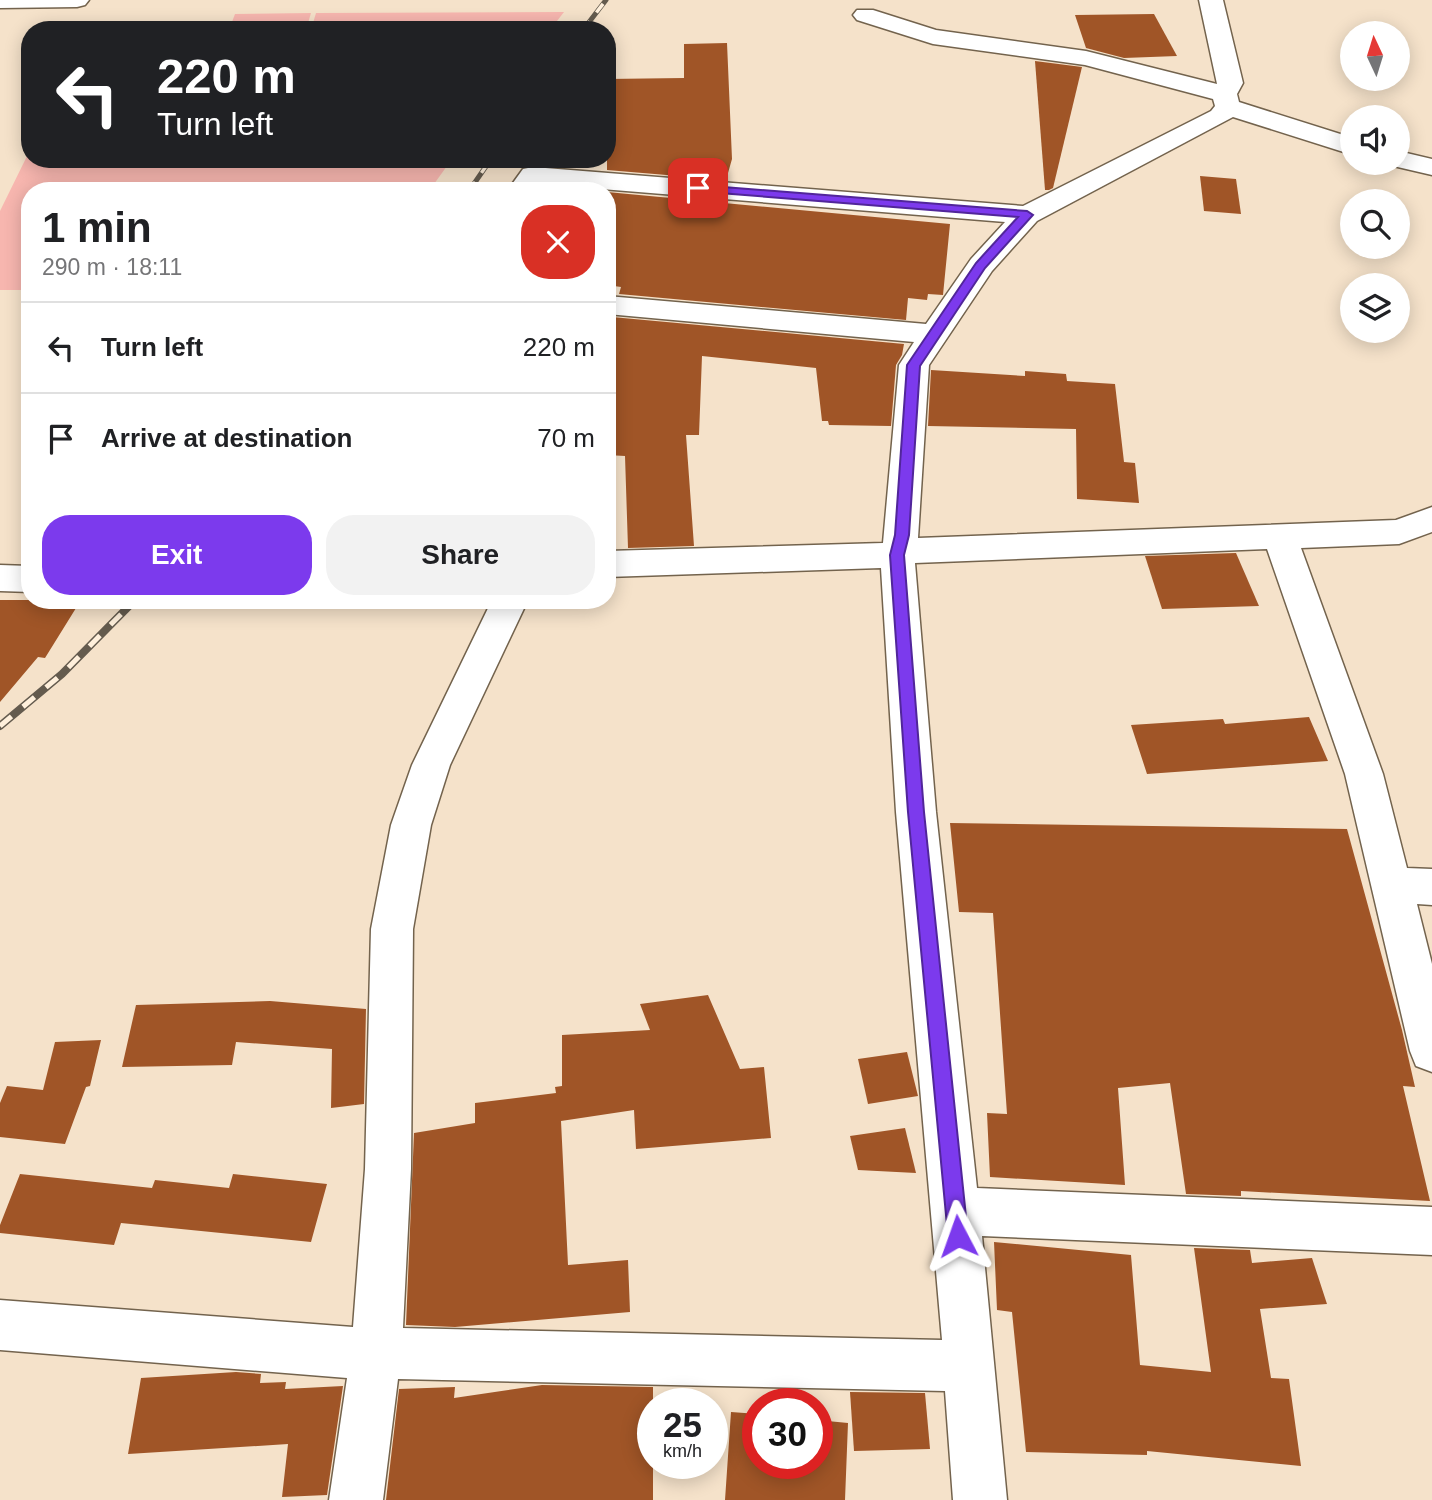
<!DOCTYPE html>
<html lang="en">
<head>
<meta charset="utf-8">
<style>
	:root { --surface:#fff; --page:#f2f2f2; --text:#202124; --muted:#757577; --line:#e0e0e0; --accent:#7c3aed }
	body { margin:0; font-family:Arial,sans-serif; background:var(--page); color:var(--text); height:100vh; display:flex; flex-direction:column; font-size:26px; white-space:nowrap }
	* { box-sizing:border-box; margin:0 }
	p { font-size:23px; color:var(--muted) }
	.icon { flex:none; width:38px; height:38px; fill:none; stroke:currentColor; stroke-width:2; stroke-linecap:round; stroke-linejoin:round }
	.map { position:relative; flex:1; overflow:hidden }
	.sheet { position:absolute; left:21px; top:182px; width:595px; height:427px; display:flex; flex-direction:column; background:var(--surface); border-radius:28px; box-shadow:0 4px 18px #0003 }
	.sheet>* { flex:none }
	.guide { position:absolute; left:21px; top:21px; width:595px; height:147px; border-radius:28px; box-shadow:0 4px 18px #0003; background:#202124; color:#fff; overflow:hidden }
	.needle { width:46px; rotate:356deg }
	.fabs { position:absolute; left:1340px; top:21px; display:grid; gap:14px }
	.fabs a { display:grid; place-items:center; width:70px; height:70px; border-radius:50%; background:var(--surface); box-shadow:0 4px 18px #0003; font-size:35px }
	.speed { position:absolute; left:637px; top:1388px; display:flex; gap:14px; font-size:35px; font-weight:700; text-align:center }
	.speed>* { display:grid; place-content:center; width:91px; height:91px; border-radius:50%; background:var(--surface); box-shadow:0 4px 18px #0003; line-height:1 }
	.speed small { font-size:18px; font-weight:400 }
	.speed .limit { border:10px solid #d22; background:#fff; color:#111 }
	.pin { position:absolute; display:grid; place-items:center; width:60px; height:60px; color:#fff; margin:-30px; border-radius:14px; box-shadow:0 4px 10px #0006 }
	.me { position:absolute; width:77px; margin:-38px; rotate:356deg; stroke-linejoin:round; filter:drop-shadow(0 0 5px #0008) }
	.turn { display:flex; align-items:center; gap:24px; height:147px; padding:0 21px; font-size:32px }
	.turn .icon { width:91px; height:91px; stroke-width:2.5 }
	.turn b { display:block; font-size:49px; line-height:60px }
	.round { display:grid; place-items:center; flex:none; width:74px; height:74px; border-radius:28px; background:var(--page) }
	.summary { display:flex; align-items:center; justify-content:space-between; height:119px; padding:0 21px }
	h1 { font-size:42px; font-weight:600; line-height:52px }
	.button { display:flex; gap:14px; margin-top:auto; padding:14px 21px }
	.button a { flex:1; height:80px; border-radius:28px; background:var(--accent); color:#fff; font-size:28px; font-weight:600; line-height:80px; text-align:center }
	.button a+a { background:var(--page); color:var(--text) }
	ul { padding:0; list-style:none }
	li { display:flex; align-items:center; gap:21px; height:91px; padding:0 21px; border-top:2px solid var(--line) }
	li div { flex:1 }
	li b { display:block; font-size:26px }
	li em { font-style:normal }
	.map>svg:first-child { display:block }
	.green { fill:#f7b6af }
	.building { fill:#a05527 }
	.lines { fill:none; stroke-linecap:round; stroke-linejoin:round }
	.street-casing { stroke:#73634d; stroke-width:3 }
	.primary-casing { stroke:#73634d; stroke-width:3 }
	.street { fill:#fff; fill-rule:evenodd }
	.primary { fill:#fff; fill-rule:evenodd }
	.rail-far1-casing { stroke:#645b4e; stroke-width:5 }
	.rail-casing { stroke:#645b4e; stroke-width:8 }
	.rail-far1 { stroke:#fff0dc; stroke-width:3.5; stroke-dasharray:11; stroke-linecap:butt }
	.rail { stroke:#fff0dc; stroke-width:5; stroke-dasharray:15; stroke-linecap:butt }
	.route { fill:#7c3aed; stroke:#51269a; stroke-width:2 }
</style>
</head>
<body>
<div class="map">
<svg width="1432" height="1500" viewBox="0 0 1432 1500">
	<rect width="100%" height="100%" fill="#f5e2ca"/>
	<g class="green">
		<polygon points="564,12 550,30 311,30 316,13"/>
		<polygon points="311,13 306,30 229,30 235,14"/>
		<polygon points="30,150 30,159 452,159 429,191 30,191 30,290 0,290 0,211"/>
	</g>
	<g class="building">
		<polygon points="1154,14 1177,56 1124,58 1086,48 1075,15"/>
		<polygon points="727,43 732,159 726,180 607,170 607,79 684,78 684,44"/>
		<polygon points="1035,61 1082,67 1053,188 1049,190 1045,190"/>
		<polygon points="1200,176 1236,179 1241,214 1204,211"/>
		<polygon points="607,192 950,224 943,295 928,294 927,300 908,298 906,320 619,294 621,287 607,285"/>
		<polygon points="612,317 904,344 902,355 896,365 891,426 829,425 828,421 822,421 816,368 702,356 699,435 686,435 694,546 628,548 625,456 607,455 607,331"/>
		<polygon points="931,370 1025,376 1025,371 1066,374 1067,381 1115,384 1124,462 1135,463 1139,503 1077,499 1076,429 928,426"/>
		<polygon points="1236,553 1259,606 1162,609 1145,556"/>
		<polygon points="0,600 81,600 45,658 38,657 0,702"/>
		<polygon points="1309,717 1328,761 1147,774 1131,725 1223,719 1225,724"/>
		<polygon points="950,823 1347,829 1402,1030 1415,1087 1403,1086 1430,1201 1241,1191 1241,1196 1186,1194 1170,1083 1118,1088 1125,1185 990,1177 987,1113 1007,1114 993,913 959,912"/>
		<polygon points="708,995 740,1069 764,1067 771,1138 636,1149 634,1110 561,1121 568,1265 628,1260 630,1312 455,1327 406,1325 414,1133 475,1123 475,1103 556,1093 555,1087 562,1086 562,1035 650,1030 640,1004"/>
		<polygon points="270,1001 366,1009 364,1104 331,1108 332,1049 236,1042 232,1065 122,1067 136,1005"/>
		<polygon points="101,1040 90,1086 86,1087 65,1144 0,1137 0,1103 7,1086 43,1090 55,1042"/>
		<polygon points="907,1052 918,1096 868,1104 858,1059"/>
		<polygon points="905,1128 916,1173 858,1170 850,1136"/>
		<polygon points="20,1174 152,1188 155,1180 229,1188 233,1174 327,1184 311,1242 121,1223 114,1245 0,1233 0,1225"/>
		<polygon points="994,1242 1131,1255 1140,1365 1211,1372 1194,1248 1250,1250 1252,1263 1312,1258 1327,1304 1260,1309 1271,1378 1289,1379 1301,1466 1147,1451 1147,1455 1026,1452 1012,1312 997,1310"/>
		<polygon points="236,1372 261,1374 260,1383 286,1382 285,1389 343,1386 327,1495 282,1497 288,1444 128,1454 141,1378"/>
		<polygon points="542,1385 653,1387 653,1500 386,1500 399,1389 455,1387 454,1398"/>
		<polygon points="850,1392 925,1393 930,1449 854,1451"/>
		<polygon points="731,1412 758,1414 758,1463 817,1463 817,1420 848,1423 845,1500 725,1500"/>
	</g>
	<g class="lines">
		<g class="street-casing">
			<g id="street">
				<polygon points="1199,0 1223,0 1243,83 1237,94 1239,102 1353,138 1353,155 1233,117 1037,221 992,271 929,365 918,538 1396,520 1432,507 1432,532 1399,544 1301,548 1383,774 1407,868 1432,869 1432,905 1417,904 1432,964 1432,1072 1416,1066 1410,1051 1345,774 1267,549 915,563 936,812 977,1188 1432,1207 1432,1255 982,1236 1007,1500 953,1500 945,1391 398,1379 383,1500 329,1500 347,1378 0,1350 0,1300 353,1327 365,1169 371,929 391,825 412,765 492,600 528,600 450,765 431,825 413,929 411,1169 403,1328 942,1340 896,812 881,568 607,577 607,551 883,543 899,365 914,342 607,314 607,296 926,324 971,259 1005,222 540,184 535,191 507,191 523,169 533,167 1023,206 1211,111 1215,106 1213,99 1085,65 933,44 857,20 853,15 857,10 873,10 936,30 1086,51 1217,84"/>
				<polygon points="1398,151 1432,159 1432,175 1389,165 1398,163"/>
				<polygon points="0,565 30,566 30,592 0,591"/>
			</g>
		</g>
		<g class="primary-casing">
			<polygon id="primary" points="0,0 89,0 85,5 77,7 0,8"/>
		</g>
		<use href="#street" class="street"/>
		<use href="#primary" class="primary"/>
		<g class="rail-far1-casing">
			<g id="rail-far1">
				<polyline points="583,30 606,0"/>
				<polyline points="469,191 491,159"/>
			</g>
		</g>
		<g class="rail-casing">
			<polyline id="rail" points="0,726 62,674 135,600"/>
		</g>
		<use href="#rail-far1" class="rail-far1"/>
		<use href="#rail" class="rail"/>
	</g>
	<polygon class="route" points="698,185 1027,211 1033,215 985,268 920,366 909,535 904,555 924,812 968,1236 965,1243 958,1246 951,1243 948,1236 908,812 890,555 895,535 907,365 976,263 1018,217 694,191 692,188"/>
</svg>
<div class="fabs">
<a><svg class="needle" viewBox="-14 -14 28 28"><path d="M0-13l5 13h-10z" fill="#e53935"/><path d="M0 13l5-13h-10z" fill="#757577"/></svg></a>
<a><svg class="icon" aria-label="sound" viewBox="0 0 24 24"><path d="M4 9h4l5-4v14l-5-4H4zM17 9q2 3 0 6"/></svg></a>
<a><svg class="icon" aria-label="search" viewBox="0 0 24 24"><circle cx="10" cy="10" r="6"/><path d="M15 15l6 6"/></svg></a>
<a><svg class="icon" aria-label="layers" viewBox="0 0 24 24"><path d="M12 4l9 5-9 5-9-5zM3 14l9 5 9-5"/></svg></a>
</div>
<div class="speed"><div>25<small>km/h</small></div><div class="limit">30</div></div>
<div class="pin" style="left:698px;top:188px;background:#d93025"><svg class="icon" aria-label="arrive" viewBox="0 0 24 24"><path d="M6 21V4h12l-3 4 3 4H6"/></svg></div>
<svg class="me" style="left:958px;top:1236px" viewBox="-20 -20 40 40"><path d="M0-17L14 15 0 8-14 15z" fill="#7c3aed" stroke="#fff" stroke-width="4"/></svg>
<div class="guide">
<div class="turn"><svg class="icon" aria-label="left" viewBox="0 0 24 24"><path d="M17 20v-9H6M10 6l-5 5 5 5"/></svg><div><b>220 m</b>Turn left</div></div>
</div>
<section class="sheet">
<div class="summary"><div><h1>1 min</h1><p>290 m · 18:11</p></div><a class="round" style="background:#d93025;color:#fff"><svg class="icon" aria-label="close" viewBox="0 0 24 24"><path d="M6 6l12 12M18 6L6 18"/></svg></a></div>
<ul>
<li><svg class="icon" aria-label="left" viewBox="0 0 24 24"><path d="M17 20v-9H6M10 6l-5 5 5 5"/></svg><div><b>Turn left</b></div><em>220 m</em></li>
<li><svg class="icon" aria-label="arrive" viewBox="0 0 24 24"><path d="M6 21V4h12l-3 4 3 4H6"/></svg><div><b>Arrive at destination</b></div><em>70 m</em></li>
</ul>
<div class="button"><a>Exit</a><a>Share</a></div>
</section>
</div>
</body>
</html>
